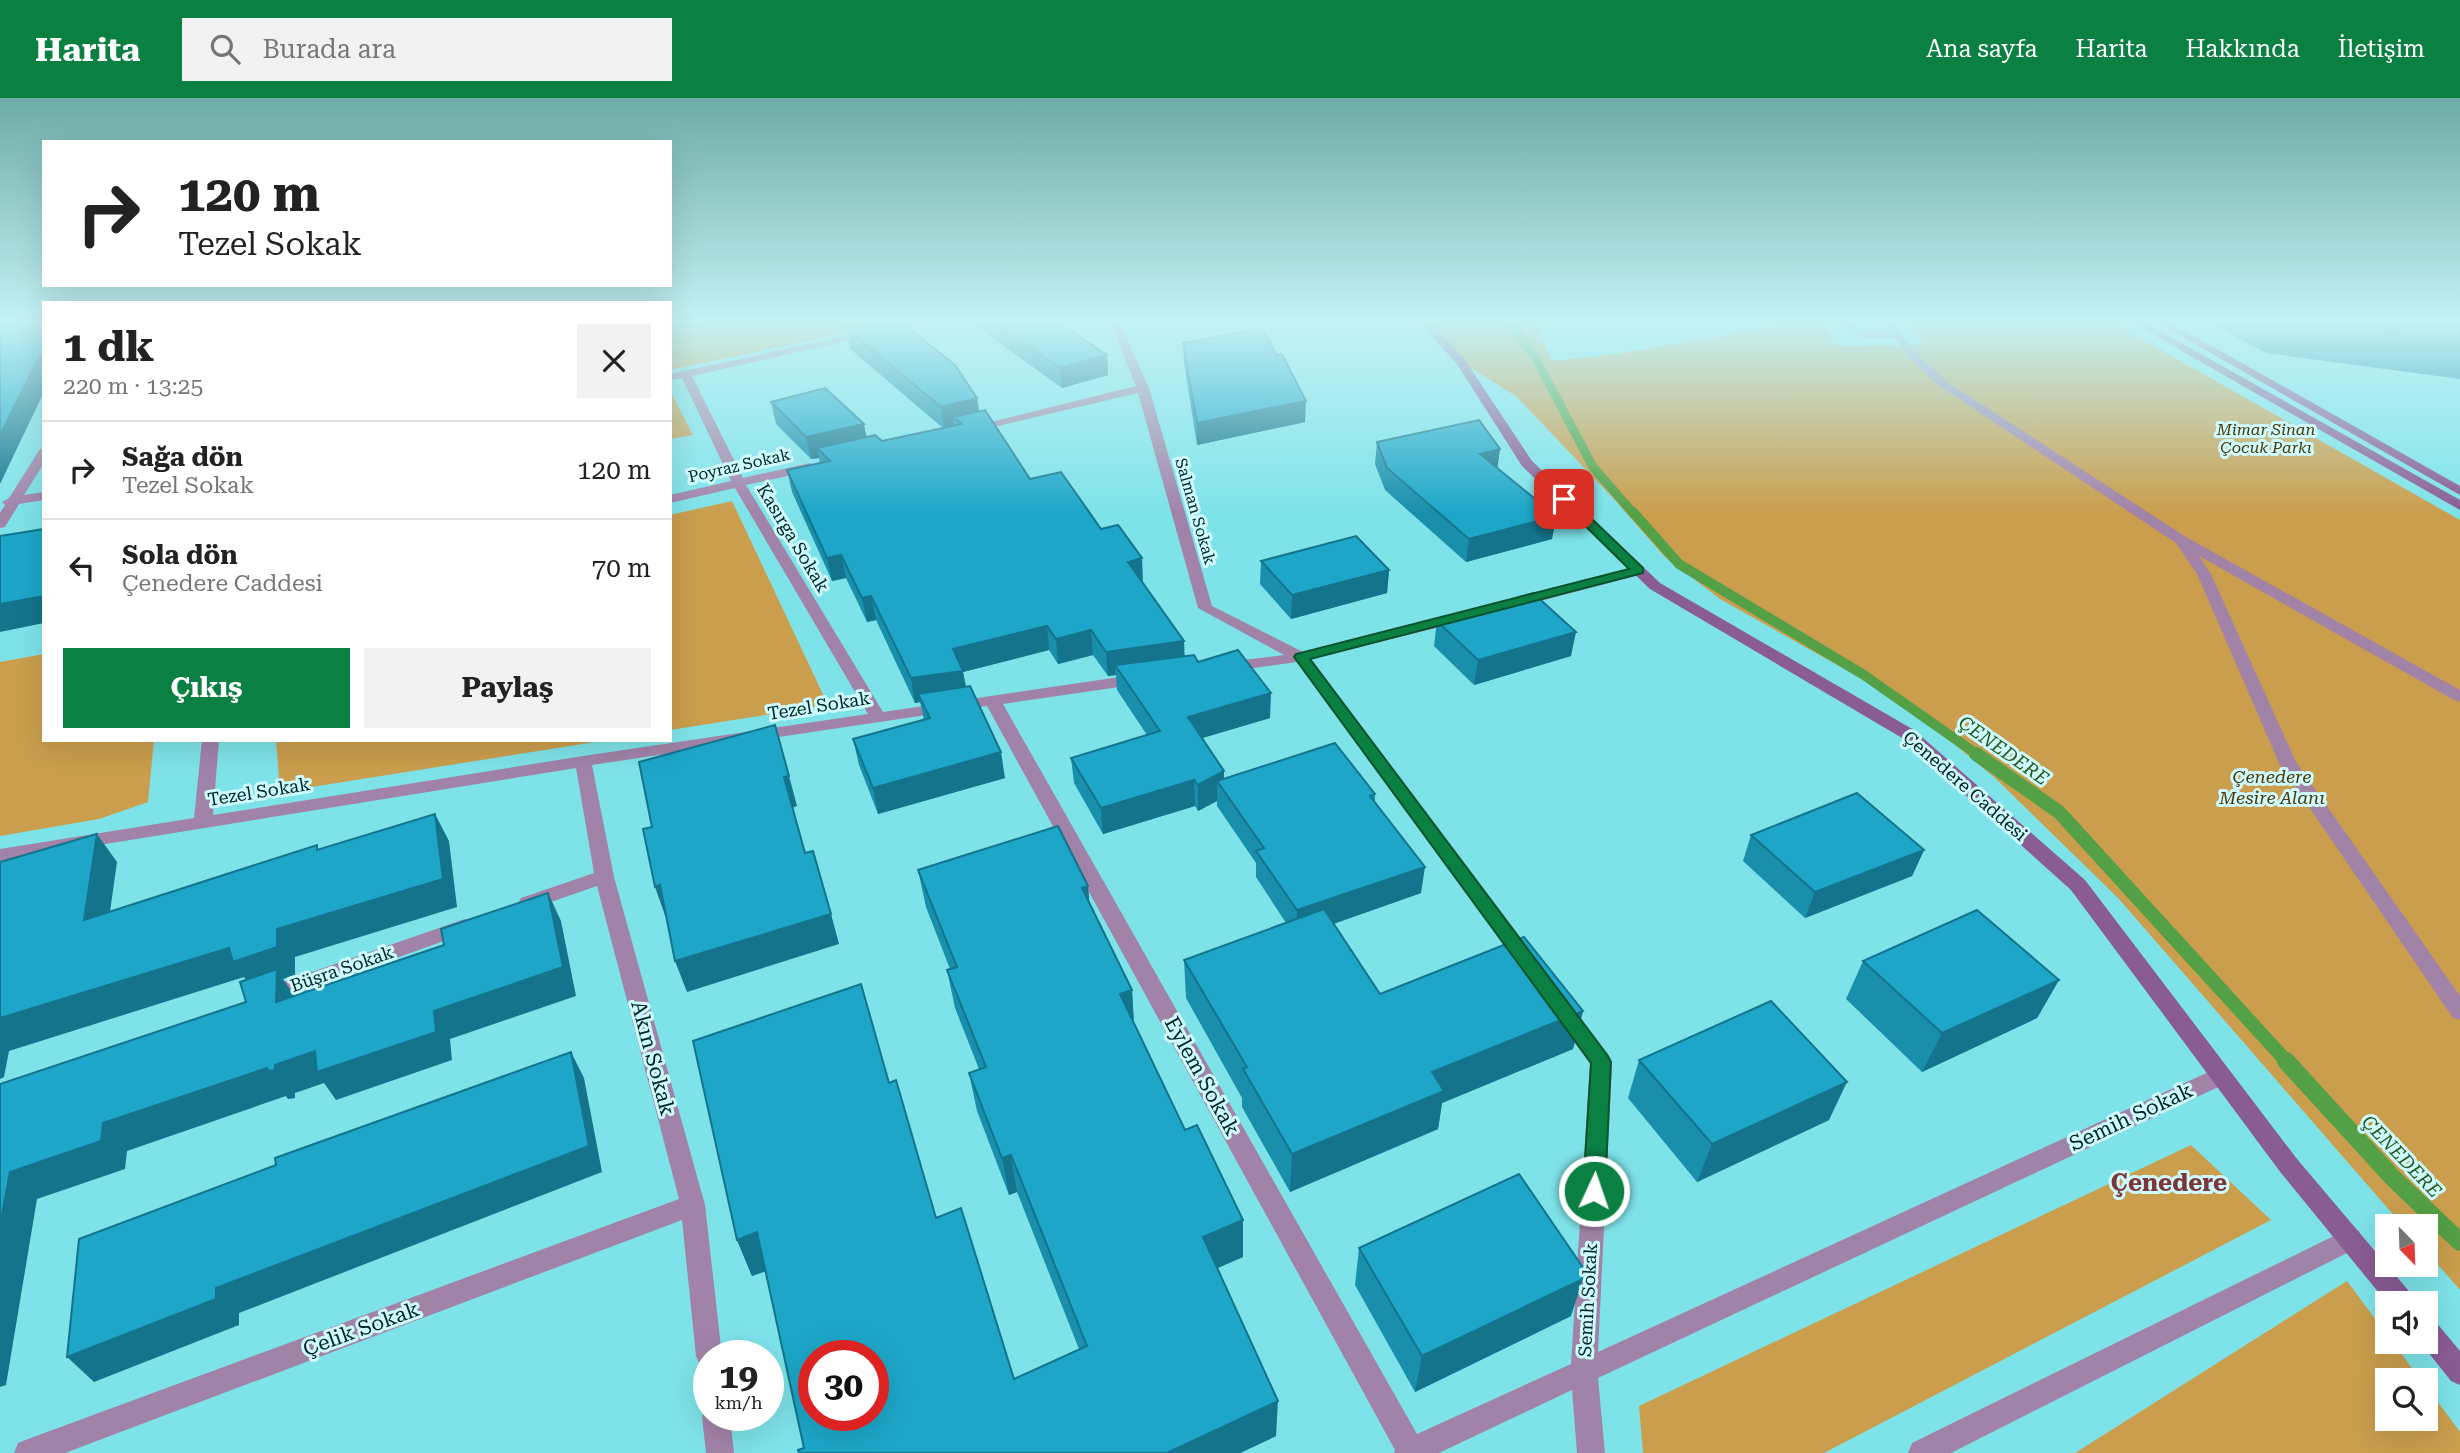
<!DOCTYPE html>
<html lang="tr">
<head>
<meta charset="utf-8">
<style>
	:root { --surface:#fff; --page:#f2f2f2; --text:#222; --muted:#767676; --line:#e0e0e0; --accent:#0b8043 }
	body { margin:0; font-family:"Roboto Serif",serif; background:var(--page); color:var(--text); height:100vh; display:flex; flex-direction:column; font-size:26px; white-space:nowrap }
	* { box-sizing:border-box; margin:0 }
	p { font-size:23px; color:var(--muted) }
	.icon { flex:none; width:38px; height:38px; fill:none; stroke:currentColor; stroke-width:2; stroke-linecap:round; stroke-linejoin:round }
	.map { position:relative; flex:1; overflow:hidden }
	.panel { position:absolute; left:42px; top:203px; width:630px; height:441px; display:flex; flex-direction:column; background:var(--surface); border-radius:0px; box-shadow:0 7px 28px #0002 }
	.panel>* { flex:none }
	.hud { position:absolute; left:42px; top:42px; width:630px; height:147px; border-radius:0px; box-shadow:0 7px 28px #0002; background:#fff; color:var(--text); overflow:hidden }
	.needle { width:46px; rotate:157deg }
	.tools { position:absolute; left:2375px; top:1116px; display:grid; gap:14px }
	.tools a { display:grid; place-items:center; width:63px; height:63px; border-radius:0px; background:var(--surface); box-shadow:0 7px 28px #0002; font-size:35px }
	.speed { position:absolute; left:693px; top:1242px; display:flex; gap:14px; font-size:35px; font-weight:700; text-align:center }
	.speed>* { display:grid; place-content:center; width:91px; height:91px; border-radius:50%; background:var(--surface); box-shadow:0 7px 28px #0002; line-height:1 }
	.speed small { font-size:18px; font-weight:400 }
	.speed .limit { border:10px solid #d22; background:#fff; color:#111 }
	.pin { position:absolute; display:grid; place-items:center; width:60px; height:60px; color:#fff; margin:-30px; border-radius:14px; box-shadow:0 4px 10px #0006 }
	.me { position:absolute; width:77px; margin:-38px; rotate:3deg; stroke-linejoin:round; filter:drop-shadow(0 0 5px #0008) }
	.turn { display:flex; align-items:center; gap:24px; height:147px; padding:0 21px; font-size:32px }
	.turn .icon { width:91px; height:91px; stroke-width:2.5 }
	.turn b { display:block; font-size:49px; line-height:60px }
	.round { display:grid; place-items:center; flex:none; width:74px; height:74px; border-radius:0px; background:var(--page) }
	.headline { display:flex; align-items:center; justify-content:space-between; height:119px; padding:0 21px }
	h1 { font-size:42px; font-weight:700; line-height:52px }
	.action { display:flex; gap:14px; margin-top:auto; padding:14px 21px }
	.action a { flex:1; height:80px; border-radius:0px; background:var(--accent); color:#fff; font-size:28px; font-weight:700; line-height:80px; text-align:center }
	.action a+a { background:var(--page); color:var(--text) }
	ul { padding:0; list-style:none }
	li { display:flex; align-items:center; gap:21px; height:98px; padding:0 21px; border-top:2px solid var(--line) }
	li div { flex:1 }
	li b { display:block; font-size:26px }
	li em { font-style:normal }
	header { display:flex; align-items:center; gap:42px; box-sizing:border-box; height:98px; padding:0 35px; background:var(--accent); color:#fff }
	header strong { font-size:33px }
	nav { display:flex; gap:38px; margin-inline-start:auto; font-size:24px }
	.search { width:490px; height:63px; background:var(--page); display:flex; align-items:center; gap:18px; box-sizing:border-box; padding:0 24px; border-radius:0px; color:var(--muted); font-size:26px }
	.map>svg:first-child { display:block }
	.green { fill:#ca9e4d }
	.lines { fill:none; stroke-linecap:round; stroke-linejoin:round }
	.stream-far3 { stroke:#54a046; stroke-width:9 }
	.stream-far2 { stroke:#54a046; stroke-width:10 }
	.stream-far1 { stroke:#54a046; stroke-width:14 }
	.stream { stroke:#54a046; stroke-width:18 }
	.lane { fill:#a283a8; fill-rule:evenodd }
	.street { fill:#a283a8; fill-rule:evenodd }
	.secondary { fill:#8a5c94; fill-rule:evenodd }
	.wall { fill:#198fac }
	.shaded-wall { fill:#14748c }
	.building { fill:#1da6c8; stroke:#14748c; stroke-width:2; fill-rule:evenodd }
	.route { fill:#0b8043; stroke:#07532c; stroke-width:2 }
	.labels { text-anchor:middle; stroke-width:6; stroke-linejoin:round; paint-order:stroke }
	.far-park-label { font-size:16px; font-style:italic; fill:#4d3602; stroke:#cdfbfe }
	.far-street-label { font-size:16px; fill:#012325; stroke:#cdfbfe }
	.street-label { font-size:18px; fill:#012325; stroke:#cdfbfe }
	.park-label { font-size:18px; font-style:italic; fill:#4d3602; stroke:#cdfbfe }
	.water-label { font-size:19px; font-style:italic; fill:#24571a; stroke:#cdfbfe }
	.near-street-label { font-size:21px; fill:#012325; stroke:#cdfbfe }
	.near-quarter-label { font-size:24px; font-weight:bold; fill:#7d3537; stroke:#cdfbfe }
</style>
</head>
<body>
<header>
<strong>Harita</strong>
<div class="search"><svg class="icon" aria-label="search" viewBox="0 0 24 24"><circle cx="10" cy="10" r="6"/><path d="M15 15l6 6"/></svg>Burada ara</div>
<nav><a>Ana sayfa</a><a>Harita</a><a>Hakkında</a><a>İletişim</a></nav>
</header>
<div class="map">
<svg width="2460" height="1355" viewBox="0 0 2460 1355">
	<rect width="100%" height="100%" fill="#7ee3e9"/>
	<g class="green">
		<polygon points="680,225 893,225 670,272 670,227"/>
		<polygon points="1424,225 1544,225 1536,226 1552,263 1616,256 1796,225 1824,225 1836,248 1923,247 1909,225 2114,225 2460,422 2460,1192 2426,1153 2426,1129 2404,1129 2119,801 1994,679 1903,604 1720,501 1665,459 1612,399 1516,298 1461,264"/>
		<polygon points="670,293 693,337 670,341"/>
		<polygon points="732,403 828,607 670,632 670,417"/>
		<polygon points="44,556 44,642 154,642 148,704 99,721 0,738 0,564"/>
		<polygon points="276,642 608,642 280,694"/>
		<polygon points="2191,1047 2271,1122 1824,1355 1643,1355 1639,1308"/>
		<polygon points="2347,1183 2387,1237 2387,1244 2393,1244 2421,1283 2387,1283 2387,1321 2426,1321 2426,1288 2460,1334 2460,1355 2075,1355"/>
	</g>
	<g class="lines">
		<polyline class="stream-far3" points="1511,225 1537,263 1593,369 1634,416"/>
		<polyline class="stream-far2" points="1633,414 1679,466 1864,577 1978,657"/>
		<polyline class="stream-far1" points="1976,656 2059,714 2288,965"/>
		<polyline class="stream" points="2286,963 2393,1080 2460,1144"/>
		<polygon class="lane" points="1839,225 1851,225 1867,235 1890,234 1884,225 1894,225 1916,255 1946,283 2186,439 2460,592 2460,604 2454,602 2199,458 2211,476 2296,664 2460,898 2460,922 2453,920 2279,665 2197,476 2176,445 1938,287 1908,259 1895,240 1861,240"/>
		<g class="street">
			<polygon points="906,225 926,225 692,278 743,380 810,365 816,369 815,372 746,387 883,614 1140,576 1148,581 1140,586 1003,606 1417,1336 1571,1266 1590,966 1558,921 1554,915 1558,909 1565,907 1572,909 1612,964 1598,1254 2213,972 2221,969 2229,972 2232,978 2229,984 1598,1280 1605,1355 1577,1355 1572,1292 1439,1355 1394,1355 1395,1352 987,608 592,667 614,779 705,1107 722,1258 709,1258 709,1271 700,1267 696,1258 682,1122 65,1355 14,1355 18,1345 28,1341 679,1101 597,788 528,812 521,810 518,805 521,800 594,775 576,670 0,763 0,751 194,720 202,642 219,642 213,717 583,658 868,616 735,390 670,405 670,397 731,383 682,280 670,282 670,276"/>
			<polygon points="1110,225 1120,225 1149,290 1212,508 1303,554 1459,515 1467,520 1464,523 1311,561 1532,856 1535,861 1532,866 1525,869 1518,866 1297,564 1226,574 1218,569 1226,564 1284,557 1198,510 1138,295 973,334 967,330 1136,288"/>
			<polygon points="44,350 44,365 24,397 44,394 44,402 19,406 5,429 0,430 0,415 5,407 2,404 9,400 40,351"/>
			<polygon points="1638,469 1645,473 1643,476 1517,509 1510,505 1512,502"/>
			<polygon points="465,821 472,823 475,828 472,833 267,906 260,904 257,898 260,892"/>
			<polygon points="2350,1130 2359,1133 2362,1141 2359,1149 1951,1355 1908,1355 1912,1345"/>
			<polygon points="709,1307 709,1318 730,1318 734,1355 706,1355 702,1318"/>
		</g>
		<g class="secondary">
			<polygon points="1419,225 1430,225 1465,262 1532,363 1660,485 1914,632 2085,782 2297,1061 2413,1198 2417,1206 2388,1206 2281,1075 2071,792 1902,640 1650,491 1522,368 1457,266"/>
			<polygon points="2133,225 2146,225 2460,402 2460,412"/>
			<polygon points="2158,225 2171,225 2460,388 2460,397"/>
			<polygon points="2426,1220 2435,1223 2460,1253 2460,1287 2451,1283 2420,1244 2426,1244"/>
		</g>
	</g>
	<g class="wall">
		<polygon points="972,225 1059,225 1107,257 1108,277 1062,290"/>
		<polygon points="2210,225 2460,225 2460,281 2266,255"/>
		<polygon points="847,231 977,300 979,313 1030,381 1101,431 1143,484 1185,558 1198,564 1270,620 1202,640 1224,680 1375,696 1375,703 1421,795 1333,826 1380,896 1583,913 1573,951 1442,1005 1438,1031 1290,1094 1242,1009 1242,1000 1186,900 1184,862 1286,825 1256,779 1256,765 1217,708 1217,703 1198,713 1195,708 1103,736 1074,685 1071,660 1147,637 1117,592 1116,577 1108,578 1093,557 1058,566 1049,552 963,574 966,588 1005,680 878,716 859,667 853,641 924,622 920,604 915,605 876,522 867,524 846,480 832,483 792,394 787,372 820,365 819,360 811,361 776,326 771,304 866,339 882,343 943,330 850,251"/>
		<polygon points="1183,245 1305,324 1197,347 1184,265"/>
		<polygon points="1377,344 1500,351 1497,370 1556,418 1552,441 1466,464 1385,392 1375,366"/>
		<polygon points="1261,463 1389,472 1387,495 1291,521 1260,486"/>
		<polygon points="1437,523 1571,558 1474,587 1434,548"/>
		<polygon points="1751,737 1924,752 1912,778 1805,820 1743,763"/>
		<polygon points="918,772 1088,788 1089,804 1132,892 1134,925 1243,1159 1217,1170 1276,1338 1240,1355 799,1355 804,1350 765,1173 752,1178 737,1142 889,985 936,1120 1014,1281 1079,1251 1017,1094 1009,1097 977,1013 969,975 979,971 955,910 947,872 950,871 926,809"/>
		<polygon points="1863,863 2059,882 2037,920 1922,974 1846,901"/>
		<polygon points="1639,962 1829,1022 1697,1084 1628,1000"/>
		<polygon points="1359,1150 1571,1218 1415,1294 1355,1187"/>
	</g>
	<g class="shaded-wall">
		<polygon points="1107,257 1108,277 1062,290 1060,270"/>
		<polygon points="44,258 44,294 0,386 0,337 39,259"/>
		<polygon points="977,300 980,322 953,319 954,328 944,330 941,309"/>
		<polygon points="1306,303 1305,324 1197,347 1197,325"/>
		<polygon points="864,326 868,348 817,350 819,360 811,361 806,339"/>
		<polygon points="1500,351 1497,373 1480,356"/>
		<polygon points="1556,418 1552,441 1466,464 1469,441"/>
		<polygon points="841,457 846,480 832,483 827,460"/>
		<polygon points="1142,460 1143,484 1128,464"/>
		<polygon points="1389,472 1387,495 1291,521 1292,497"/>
		<polygon points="44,498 44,525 0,534 0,506"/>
		<polygon points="871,498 876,522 867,524 862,500"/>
		<polygon points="1047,528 1049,552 963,574 967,598 918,596 920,604 915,605 911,580 953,551"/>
		<polygon points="1091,532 1093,557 1058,566 1056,541"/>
		<polygon points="1576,534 1571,558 1474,587 1478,562"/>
		<polygon points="1184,543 1185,568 1115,567 1116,577 1108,578 1106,554"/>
		<polygon points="1271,595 1270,620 1189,644 1188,619"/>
		<polygon points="1001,654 1005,680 878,716 873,690"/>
		<polygon points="1224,673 1224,693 1217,683 1217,703 1198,713 1198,687"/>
		<polygon points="789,678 797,708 792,710 784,679"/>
		<polygon points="1194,682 1195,708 1103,736 1101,710"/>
		<polygon points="435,716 449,743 457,809 295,859 295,877 283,881 295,899 295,932 253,892 244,879 9,953 4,979 0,981 0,920 277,831"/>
		<polygon points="97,736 117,764 105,850 84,822"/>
		<polygon points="1924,752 1912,778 1805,820 1815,794"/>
		<polygon points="1425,769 1421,795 1296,839 1297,812"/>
		<polygon points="660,787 666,820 655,789"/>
		<polygon points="1088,788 1091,826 1082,790"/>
		<polygon points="548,795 561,823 576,898 450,941 452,962 336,1002 324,985 295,995 295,1000 288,1001 286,998 127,1053 125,1071 37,1101 6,1287 0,1289 0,1127 10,1074 103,1025 434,913"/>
		<polygon points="831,816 839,846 687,894 675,863"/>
		<polygon points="2059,882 2037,920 1922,974 1942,935"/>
		<polygon points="1132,892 1134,929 1120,896"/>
		<polygon points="1583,913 1573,951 1442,1005 1438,1031 1290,1094 1292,1056 1432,974"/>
		<polygon points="571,954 584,980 602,1074 239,1215 239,1227 94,1284 67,1259"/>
		<polygon points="1847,984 1829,1022 1697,1084 1712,1046"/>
		<polygon points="1011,1057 1017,1094 1009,1097 1002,1060"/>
		<polygon points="1243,1122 1243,1159 1204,1176 1203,1139"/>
		<polygon points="757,1134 772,1171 752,1178 737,1142"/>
		<polygon points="1583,1181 1571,1218 1415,1294 1422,1258"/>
		<polygon points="1278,1303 1276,1338 1240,1355 1167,1355"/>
	</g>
	<g class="building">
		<polygon points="0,225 44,225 44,258 39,259 0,337"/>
		<polygon points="872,225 902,225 955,267 977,300 941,309 847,231"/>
		<polygon points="997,225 1059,225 1107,257 1060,270"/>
		<polygon points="2345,225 2460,225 2460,240"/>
		<polygon points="1263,230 1276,257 1282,256 1306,303 1197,325 1183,245"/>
		<polygon points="825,290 864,326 806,339 771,304"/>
		<polygon points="985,312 1030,381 1061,374 1101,431 1118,427 1142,460 1128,464 1184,543 1106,554 1091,532 1056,541 1047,528 953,551 963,573 911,580 871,498 862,500 841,457 827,460 787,372 830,363 817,350 875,337 882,343 962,326 953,319"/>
		<polygon points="1479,322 1500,351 1480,356 1556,418 1469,441 1387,370 1377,344"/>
		<polygon points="44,431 44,498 0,506 0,438"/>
		<polygon points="1356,438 1389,472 1292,497 1261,463"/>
		<polygon points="1533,495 1576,534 1478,562 1437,523"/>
		<polygon points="1238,552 1271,595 1188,619 1224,673 1198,687 1194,682 1101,710 1071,660 1160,633 1115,567 1194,557 1198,564"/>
		<polygon points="970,588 1001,654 873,690 853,641 930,620 918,596"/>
		<polygon points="775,627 789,678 784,679 805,755 813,753 831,816 675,863 660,787 655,789 643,731 652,729 639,664"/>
		<polygon points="1335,645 1375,696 1370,698 1425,769 1297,812 1256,753 1264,750 1217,683"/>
		<polygon points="1857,695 1924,752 1815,794 1751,737"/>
		<polygon points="435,716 443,781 277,831 277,849 233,864 229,850 0,920 0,764 97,736 84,822 317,747 317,752"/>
		<path d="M1058 728 1088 788 1082 790 1132 892 1120 896 1185 1032 1197 1027 1243 1122 1203 1139 1278 1303 1167 1355H799L798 1352 804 1350 757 1134 737 1142 693 943 861 886 889 985 896 982 936 1120 961 1110 1014 1281 1087 1248 1011 1057 1002 1060 969 975 986 969 947 872 957 869 918 772ZM814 1258H873V1318H814Z"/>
		<polygon points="548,795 563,869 434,913 436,934 317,974 315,953 275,967 275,972 268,973 267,970 103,1025 101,1043 10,1074 0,1127 0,986 246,904 240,884 277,871 276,904 444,847 441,831"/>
		<polygon points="1324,811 1380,896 1524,839 1583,913 1432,974 1444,993 1292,1056 1243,971 1247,969 1184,862"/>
		<polygon points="1977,812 2059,882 1942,935 1863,863"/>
		<polygon points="1771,903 1847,984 1712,1046 1639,962"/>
		<polygon points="571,954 589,1048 216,1190 216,1201 67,1259 79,1141 276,1067 275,1060"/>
		<polygon points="1519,1076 1584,1171 1583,1181 1422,1258 1359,1150"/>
	</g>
	<linearGradient id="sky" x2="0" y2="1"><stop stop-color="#6daca7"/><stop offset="0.54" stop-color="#c5f2f5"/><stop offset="1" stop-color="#c5f2f5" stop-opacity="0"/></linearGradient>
	<rect width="2460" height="415" fill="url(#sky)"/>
	<polygon class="route" points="1564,397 1568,398 1643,470 1643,475 1310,561 1608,958 1611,964 1605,1093 1602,1099 1594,1102 1587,1099 1583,1093 1591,965 1294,559 1296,556 1629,471 1560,403 1560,398"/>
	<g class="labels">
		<g class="far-park-label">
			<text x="2266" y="337">Mimar Sinan<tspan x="2266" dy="18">Çocuk Parkı</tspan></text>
		</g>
		<g class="far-street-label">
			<text transform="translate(739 367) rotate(-13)" y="6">Poyraz Sokak</text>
			<text transform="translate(1196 413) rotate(74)" y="6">Salman Sokak</text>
		</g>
		<g class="street-label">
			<text transform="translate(793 440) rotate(59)" y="6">Kasırga Sokak</text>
			<text transform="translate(819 608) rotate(-9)" y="6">Tezel Sokak</text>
			<text transform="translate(1965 688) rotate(41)" y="6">Çenedere Caddesi</text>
			<text transform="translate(259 694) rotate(-9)" y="6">Tezel Sokak</text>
			<text transform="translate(342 871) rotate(-19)" y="6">Büşra Sokak</text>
			<text transform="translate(1588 1202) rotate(-87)" y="6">Semih Sokak</text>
		</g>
		<g class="park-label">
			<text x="2272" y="685">Çenedere<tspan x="2272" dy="21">Mesire Alanı</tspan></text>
		</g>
		<g class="water-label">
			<text transform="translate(2004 652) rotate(35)" y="7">ÇENEDERE</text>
			<text transform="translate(2402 1058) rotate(46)" y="7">ÇENEDERE</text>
		</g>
		<g class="near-street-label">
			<text transform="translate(653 960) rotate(75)" y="7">Akın Sokak</text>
			<text transform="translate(1202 978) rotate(61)" y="7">Eylem Sokak</text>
			<text transform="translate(2131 1019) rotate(-25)" y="7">Semih Sokak</text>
			<text transform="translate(361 1231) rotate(-20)" y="7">Çelik Sokak</text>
		</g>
		<g class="near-quarter-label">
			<text x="2169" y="1093">Çenedere</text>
		</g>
	</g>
</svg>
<div class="tools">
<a><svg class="needle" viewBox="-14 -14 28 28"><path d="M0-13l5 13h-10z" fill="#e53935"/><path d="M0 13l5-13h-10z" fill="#767676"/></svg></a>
<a><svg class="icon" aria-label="sound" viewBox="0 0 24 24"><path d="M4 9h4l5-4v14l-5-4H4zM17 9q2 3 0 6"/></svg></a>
<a><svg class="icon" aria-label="search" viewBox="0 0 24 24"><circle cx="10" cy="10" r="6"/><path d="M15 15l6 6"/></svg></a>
</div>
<div class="speed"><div>19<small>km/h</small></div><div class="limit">30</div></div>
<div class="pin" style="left:1564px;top:401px;background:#d93025"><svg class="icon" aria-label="arrive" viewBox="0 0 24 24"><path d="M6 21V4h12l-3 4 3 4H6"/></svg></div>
<svg class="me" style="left:1594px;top:1093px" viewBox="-20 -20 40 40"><circle r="17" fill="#0b8043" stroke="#fff" stroke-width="3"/><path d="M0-11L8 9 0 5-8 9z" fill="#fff"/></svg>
<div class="hud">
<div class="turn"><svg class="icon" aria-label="right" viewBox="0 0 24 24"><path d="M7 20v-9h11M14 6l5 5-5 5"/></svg><div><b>120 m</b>Tezel Sokak</div></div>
</div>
<section class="panel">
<div class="headline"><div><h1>1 dk</h1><p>220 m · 13:25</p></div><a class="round"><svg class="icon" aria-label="close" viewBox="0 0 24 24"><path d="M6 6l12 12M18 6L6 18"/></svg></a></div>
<ul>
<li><svg class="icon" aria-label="right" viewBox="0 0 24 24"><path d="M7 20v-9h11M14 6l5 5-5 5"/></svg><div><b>Sağa dön</b><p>Tezel Sokak</p></div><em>120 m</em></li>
<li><svg class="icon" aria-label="left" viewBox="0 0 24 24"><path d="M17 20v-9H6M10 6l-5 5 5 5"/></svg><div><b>Sola dön</b><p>Çenedere Caddesi</p></div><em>70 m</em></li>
</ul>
<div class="action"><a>Çıkış</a><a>Paylaş</a></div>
</section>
</div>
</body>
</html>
